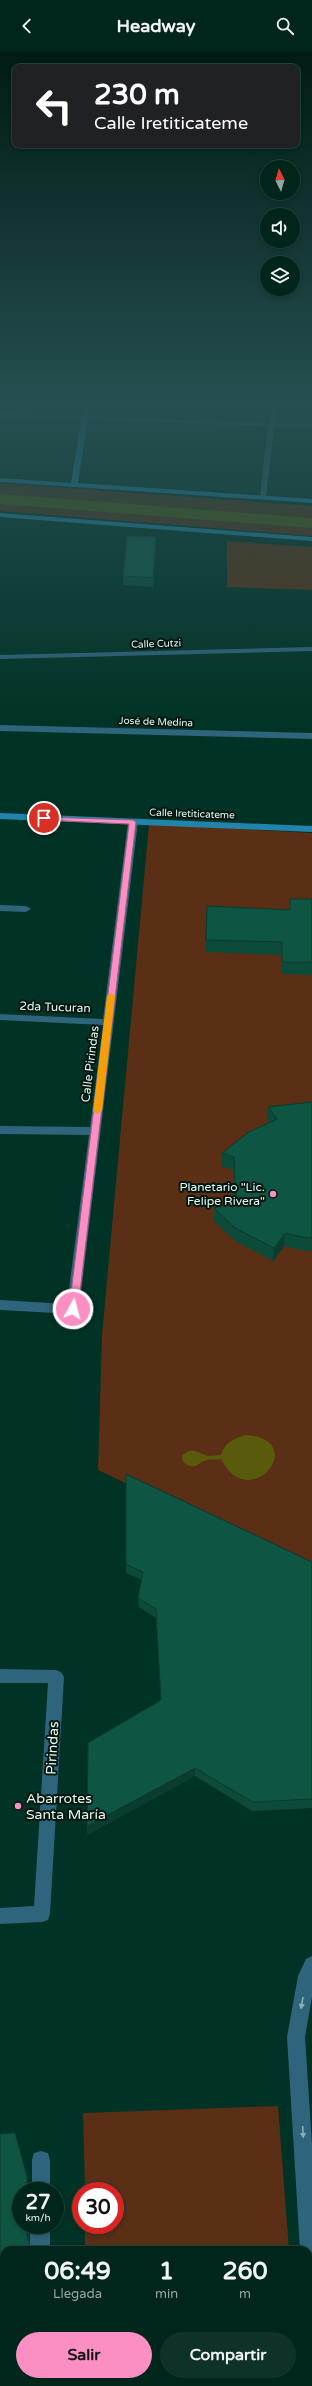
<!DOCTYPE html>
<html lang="es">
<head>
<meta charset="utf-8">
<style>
	:root { --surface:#00261c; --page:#0e3229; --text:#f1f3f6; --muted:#95a5a3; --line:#22433b; --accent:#fb8fc4 }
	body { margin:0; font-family:"Varela Round",sans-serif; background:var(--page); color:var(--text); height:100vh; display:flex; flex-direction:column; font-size:15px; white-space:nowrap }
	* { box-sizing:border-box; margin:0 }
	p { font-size:13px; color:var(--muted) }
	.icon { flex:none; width:22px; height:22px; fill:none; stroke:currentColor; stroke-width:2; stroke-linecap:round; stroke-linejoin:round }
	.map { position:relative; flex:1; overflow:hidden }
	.details { position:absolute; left:0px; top:2194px; width:312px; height:140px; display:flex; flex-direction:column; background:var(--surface); border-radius:12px 12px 0 0; box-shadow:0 2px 6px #0003,0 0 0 1px var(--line) }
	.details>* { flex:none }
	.hud { position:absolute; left:12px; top:12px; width:288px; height:84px; border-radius:8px; box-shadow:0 2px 6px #0003,0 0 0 1px var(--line); background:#202124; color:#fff; overflow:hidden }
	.needle { width:26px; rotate:355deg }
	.controls { position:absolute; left:260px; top:108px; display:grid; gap:8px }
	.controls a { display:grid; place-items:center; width:40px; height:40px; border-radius:50%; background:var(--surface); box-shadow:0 2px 6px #0003,0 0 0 1px var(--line); font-size:20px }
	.speed { position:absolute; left:12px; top:2130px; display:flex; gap:8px; font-size:20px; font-weight:700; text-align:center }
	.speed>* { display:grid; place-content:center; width:52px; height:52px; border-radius:50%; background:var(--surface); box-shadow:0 2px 6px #0003,0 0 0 1px var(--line); line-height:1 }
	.speed small { font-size:10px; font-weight:400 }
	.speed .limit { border:6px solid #d22; background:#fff; color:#111 }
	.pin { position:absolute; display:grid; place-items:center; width:34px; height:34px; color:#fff; margin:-17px; border:2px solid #fff; border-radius:50%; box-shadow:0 1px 4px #0007 }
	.me { position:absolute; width:44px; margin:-22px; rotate:7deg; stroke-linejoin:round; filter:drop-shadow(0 0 3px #0008) }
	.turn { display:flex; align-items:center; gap:14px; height:84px; padding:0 16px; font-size:18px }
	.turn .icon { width:52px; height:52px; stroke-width:2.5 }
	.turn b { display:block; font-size:28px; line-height:34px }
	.eta { display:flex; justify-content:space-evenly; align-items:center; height:68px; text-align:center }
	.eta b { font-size:24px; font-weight:800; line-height:28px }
	.action { display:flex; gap:8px; margin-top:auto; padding:8px 16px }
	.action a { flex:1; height:46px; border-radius:24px; background:var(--accent); color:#111; font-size:16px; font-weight:800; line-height:46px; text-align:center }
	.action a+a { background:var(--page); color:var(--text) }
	header { display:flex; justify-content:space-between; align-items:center; height:52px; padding:0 16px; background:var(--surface); font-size:18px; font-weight:800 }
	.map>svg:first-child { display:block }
	.green { fill:#5a2f15 }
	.water { fill:#595a0c }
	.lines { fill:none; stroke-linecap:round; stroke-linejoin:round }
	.canal { fill:#595a0c; fill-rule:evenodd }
	.lane { fill:#2e647c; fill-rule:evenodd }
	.street { fill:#2e647c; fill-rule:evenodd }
	.secondary { fill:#2283ab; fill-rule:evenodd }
	.wall { fill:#0c4a3a }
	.shaded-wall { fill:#0a3c2f }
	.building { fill:#0e5643; stroke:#0a3c2f }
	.oneway { fill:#88b0b6 }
	.route { fill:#fb8fc4; stroke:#a35d7f }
	.slow { fill:#f59e0b }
	.poi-dot { fill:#fb8fc4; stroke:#041610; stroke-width:1.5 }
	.labels { text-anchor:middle; stroke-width:4; stroke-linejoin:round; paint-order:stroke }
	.far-street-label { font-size:10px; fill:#e2fbf1; stroke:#041610 }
	.street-label { font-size:12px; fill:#e2fbf1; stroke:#041610 }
	.poi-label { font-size:12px; fill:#e2fbf1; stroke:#041610; text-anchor:end }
	.near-street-label { font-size:14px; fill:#e2fbf1; stroke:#041610 }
	.near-poi-label { font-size:14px; fill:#e2fbf1; stroke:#041610; text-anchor:start }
</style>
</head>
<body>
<header><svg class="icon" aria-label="back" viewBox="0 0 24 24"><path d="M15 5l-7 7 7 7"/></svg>Headway<svg class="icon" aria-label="search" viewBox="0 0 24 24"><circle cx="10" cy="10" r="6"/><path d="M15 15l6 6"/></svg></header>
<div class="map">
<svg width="312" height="2334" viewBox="0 0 312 2334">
	<rect width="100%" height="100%" fill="#003225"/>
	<g class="green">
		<polygon points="0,431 312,454 312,484 0,459"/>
		<polygon points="227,489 312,495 312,538 227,535"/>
		<polygon points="149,772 312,781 312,1519 98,1418 102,1283"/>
		<polygon points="278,2054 289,2198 85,2198 85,2173 115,2173 115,2139 85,2139 83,2061"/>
		<polygon points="87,2330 299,2330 299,2334 88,2334"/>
	</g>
	<path class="water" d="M245 1383C312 1387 249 1464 221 1407 217 1408 211 1407 207 1408 197 1410 196 1420 183 1410L182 1404C190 1395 195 1399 205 1403 208 1405 216 1403 221 1403 225 1390 233 1387 245 1383Z"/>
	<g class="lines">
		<polygon class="canal" points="0,442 312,466 312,476 0,452"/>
		<g class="lane">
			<polygon points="312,1904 312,1945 305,1985 312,2092 312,2251 308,2249 308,2198 300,2198 287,1985 298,1924 306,1907"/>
			<polygon points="41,2099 48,2101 50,2108 50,2139 32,2139 32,2108 34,2101"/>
			<rect x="30" y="2173" width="20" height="25"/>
			<rect x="30" y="2330" width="20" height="4"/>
		</g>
		<g class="street">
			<polygon points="271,352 277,352 275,371 312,372 312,376 274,375 266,445 263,447 260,445 268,374 0,365 0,361 269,371"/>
			<polygon points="312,595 312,599 0,607 0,603"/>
			<polygon points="0,673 312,681 312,687 0,679"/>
			<polygon points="133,767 138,770 79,1257 77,1260 73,1262 0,1258 0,1248 67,1252 89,1083 0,1082 0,1074 90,1075 103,973 0,968 0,962 103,967 128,770"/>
			<polygon points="0,853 26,854 31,857 26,860 0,859"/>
			<polygon points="0,1617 56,1618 61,1620 64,1625 50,1862 48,1868 42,1870 0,1872 0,1856 34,1854 48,1631 0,1631"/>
		</g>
		<g class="secondary">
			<polygon points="84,352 90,352 78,431 312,447 312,451 0,430 0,426 71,431"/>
			<polygon points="0,461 312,485 312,489 0,465"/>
			<polygon points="0,761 312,774 312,780 0,767"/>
		</g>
	</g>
	<g class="wall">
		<polygon points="156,494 153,535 123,533 123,524"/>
		<polygon points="290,847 312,847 312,923 281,922 281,903 205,900 206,888 289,858"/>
		<polygon points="312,1050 312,1199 301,1198 284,1194 273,1209 235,1189 214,1169 214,1156 234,1151 233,1118 221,1114 222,1101 270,1071 267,1067 268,1055"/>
		<polygon points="126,1422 312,1510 312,1756 252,1759 195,1724 87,1783 87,1774 161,1648 156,1566 139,1555 138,1546 142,1528 126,1521"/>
		<polygon points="0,2082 29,2136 29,2139 21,2139 21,2173 29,2173 29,2189 31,2198 4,2198 4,2267 0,2267"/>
	</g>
	<g class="shaded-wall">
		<polygon points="156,485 156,494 153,535 153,526"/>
		<polygon points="285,1181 284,1194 273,1209 274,1196"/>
		<polygon points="195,1716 195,1724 87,1783 87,1774"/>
		<polygon points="27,2125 29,2136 29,2139 27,2139"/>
		<polygon points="27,2173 29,2173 28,2198 27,2188"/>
	</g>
	<g class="building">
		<polygon points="127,484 156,485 153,526 123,524"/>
		<polygon points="290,847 312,847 312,910 282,910 282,890 206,888 207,854 290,858"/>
		<polygon points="312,1050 312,1186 302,1185 285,1181 274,1196 235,1176 214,1156 236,1151 234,1105 222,1101 249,1080 277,1067 268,1055"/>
		<polygon points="126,1422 312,1510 312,1747 253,1750 195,1716 87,1774 88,1691 161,1648 156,1557 138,1546 143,1520 126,1512"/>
		<polygon points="15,2081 27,2125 27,2139 21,2139 21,2173 27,2173 27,2188 29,2189 30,2198 4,2198 4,2257 0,2257 0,2082"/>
		<polygon points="4,2327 4,2330 21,2330 22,2334 0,2334 0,2328"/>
	</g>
	<defs><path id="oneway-solid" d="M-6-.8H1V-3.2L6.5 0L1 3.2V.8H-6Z"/></defs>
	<g class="oneway">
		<use href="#oneway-solid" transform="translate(302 1951) rotate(100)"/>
		<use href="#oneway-solid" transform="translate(303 2080) rotate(87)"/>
	</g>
	<linearGradient id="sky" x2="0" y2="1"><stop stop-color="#001c14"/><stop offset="0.52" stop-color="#264f51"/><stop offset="1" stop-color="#264f51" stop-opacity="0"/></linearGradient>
	<rect width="312" height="679" fill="url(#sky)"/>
	<polygon class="route" points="42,765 133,768 136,770 78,1257 73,1260 69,1257 129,772 44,768"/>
	<polygon class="slow" points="111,941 115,944 102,1059 97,1062 93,1059 107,944"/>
	<g class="poi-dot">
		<circle cx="273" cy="1142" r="4"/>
		<circle cx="18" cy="1754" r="4"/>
	</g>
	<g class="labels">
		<g class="far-street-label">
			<text transform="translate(156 591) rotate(-2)" y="4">Calle Cutzi</text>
			<text transform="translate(156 669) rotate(2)" y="4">José de Medina</text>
			<text transform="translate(192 761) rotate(2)" y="4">Calle Iretiticateme</text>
		</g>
		<g class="street-label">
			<text transform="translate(55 955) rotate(2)" y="4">2da Tucuran</text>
			<text transform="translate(90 1012) rotate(-83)" y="4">Calle Pirindas</text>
		</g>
		<g class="poi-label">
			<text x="265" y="1139">Planetario "Lic.<tspan x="265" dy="14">Felipe Rivera"</tspan></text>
		</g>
		<g class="near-street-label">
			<text transform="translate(52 1696) rotate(-87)" y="5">Pirindas</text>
		</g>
		<g class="near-poi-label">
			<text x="26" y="1751">Abarrotes<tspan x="26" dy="16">Santa María</tspan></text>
		</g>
	</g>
</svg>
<div class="controls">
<a><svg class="needle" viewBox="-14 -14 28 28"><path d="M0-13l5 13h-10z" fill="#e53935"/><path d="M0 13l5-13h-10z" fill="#95a5a3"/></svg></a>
<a><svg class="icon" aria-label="sound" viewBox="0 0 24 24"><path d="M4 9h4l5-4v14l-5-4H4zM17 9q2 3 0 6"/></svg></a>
<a><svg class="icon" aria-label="layers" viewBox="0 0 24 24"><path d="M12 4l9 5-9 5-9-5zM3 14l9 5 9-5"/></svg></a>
</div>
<div class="speed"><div>27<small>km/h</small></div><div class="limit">30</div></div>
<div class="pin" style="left:44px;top:766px;background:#d93025"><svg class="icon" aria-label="arrive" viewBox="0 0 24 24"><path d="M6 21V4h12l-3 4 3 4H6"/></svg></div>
<svg class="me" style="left:73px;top:1257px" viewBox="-20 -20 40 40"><circle r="17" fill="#fb8fc4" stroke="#fff" stroke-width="3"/><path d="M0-11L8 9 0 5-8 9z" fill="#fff"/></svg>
<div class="hud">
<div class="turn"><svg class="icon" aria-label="left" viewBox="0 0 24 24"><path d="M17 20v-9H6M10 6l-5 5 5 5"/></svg><div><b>230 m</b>Calle Iretiticateme</div></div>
</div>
<section class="details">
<div class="eta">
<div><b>06:49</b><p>Llegada</p></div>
<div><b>1</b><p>min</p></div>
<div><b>260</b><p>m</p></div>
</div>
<div class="action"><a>Salir</a><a>Compartir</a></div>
</section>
</div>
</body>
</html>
